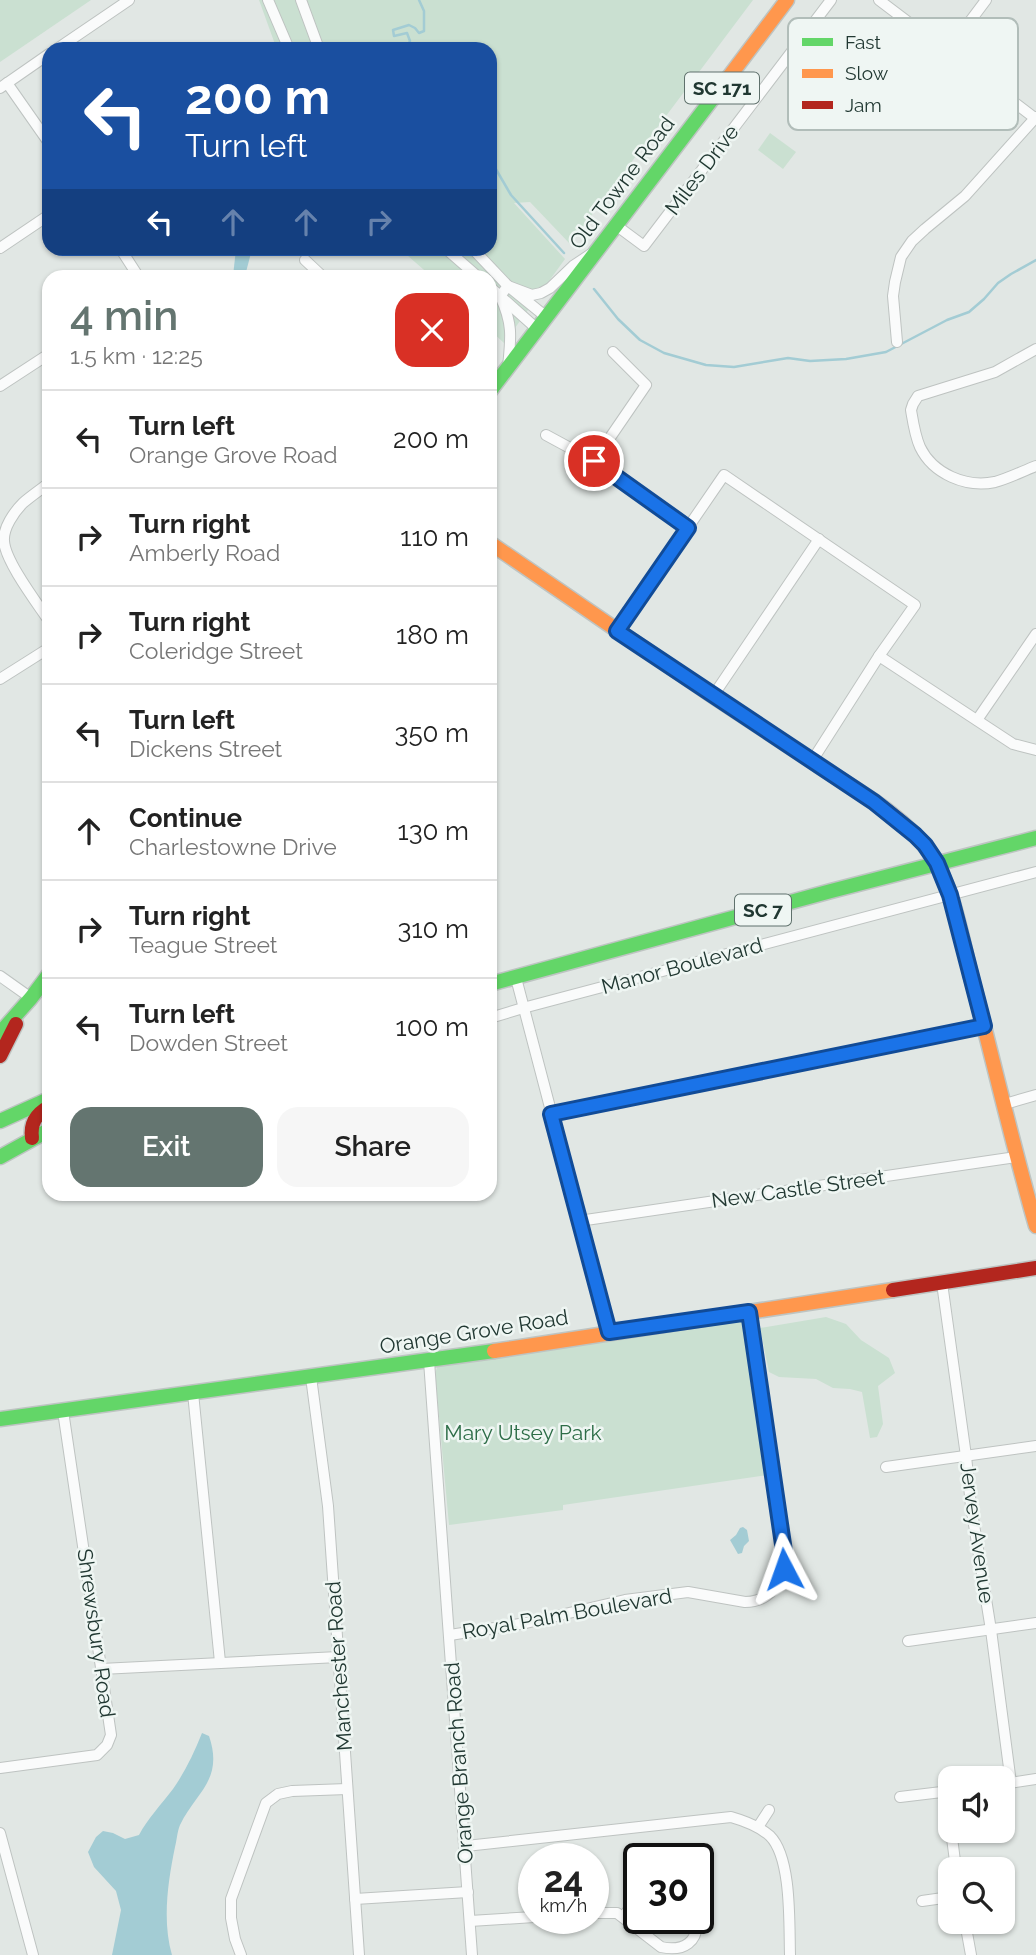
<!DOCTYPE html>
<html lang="en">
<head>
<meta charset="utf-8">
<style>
	:root { --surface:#fff; --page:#f6f6f6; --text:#222; --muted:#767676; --line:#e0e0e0; --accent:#647570 }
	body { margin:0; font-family:Raleway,sans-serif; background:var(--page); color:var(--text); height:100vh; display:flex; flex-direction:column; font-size:26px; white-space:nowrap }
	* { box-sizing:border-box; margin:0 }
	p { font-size:23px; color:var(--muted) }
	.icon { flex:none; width:38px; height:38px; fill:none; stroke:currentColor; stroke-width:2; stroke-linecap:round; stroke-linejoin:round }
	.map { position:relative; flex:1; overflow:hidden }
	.panel { position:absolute; left:42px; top:270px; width:455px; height:931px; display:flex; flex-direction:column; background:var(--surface); border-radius:21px; box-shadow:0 2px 5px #0004 }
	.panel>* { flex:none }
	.hud { position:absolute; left:42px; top:42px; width:455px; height:214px; border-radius:21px; box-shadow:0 2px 5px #0004; background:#1a4fa0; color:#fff; overflow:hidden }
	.fabs { position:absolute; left:938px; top:1766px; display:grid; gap:14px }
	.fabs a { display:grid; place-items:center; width:77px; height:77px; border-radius:14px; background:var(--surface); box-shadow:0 2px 5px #0004; font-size:35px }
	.speed { position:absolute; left:518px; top:1843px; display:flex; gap:14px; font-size:35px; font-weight:700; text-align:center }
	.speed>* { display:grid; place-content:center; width:91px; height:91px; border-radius:50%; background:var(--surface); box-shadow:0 2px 5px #0004; line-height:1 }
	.speed small { font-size:18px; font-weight:400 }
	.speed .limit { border:4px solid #111; border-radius:10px; background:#fff; color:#111 }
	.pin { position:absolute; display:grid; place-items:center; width:60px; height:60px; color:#fff; margin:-30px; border:4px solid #fff; border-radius:50%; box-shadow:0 2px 7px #0007 }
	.me { position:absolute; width:77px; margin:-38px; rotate:356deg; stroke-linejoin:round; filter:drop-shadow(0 0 5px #0008) }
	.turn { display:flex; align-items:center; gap:24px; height:147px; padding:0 28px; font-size:32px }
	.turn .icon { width:91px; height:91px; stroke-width:2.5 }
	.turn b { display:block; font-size:49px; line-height:60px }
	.lanes { display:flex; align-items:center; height:66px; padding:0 28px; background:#0003; justify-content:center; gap:35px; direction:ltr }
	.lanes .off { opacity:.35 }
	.round { display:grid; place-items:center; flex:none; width:74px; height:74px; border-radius:21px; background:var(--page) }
	.overview { display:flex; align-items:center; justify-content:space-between; height:119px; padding:0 28px }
	h1 { font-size:42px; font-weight:600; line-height:52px; color:var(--accent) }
	.action { display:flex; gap:14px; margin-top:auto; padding:14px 28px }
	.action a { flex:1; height:80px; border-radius:21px; background:var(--accent); color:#fff; font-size:28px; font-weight:600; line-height:80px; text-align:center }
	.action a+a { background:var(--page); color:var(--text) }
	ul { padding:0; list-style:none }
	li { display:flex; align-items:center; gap:21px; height:98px; padding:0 28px; border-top:2px solid var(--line) }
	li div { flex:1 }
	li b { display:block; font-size:26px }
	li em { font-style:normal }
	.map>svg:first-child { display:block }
	.green { fill:#cae0d1 }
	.water { fill:#a3ccd4 }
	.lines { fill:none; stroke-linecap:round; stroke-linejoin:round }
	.stream { stroke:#a3ccd4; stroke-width:2.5 }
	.street-casing { stroke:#bec3c1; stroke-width:12 }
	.fast-casing { stroke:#bec4c2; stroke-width:17 }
	.slow-casing { stroke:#bec4c2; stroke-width:17 }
	.jam-casing { stroke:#bec4c2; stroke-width:17 }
	.street { stroke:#fafbfb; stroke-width:10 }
	.fast { stroke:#63d668; stroke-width:14 }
	.slow { stroke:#ff974d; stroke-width:14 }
	.jam { stroke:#b3261e; stroke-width:14 }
	.route-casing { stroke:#114b97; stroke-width:18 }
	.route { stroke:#1a73e8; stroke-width:12 }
	.labels { text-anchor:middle; stroke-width:5; stroke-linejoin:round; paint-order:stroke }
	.shield { fill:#eff6f3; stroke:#5f716c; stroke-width:2 }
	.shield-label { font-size:19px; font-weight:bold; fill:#213832 }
	.street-label { font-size:21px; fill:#213832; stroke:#eff6f3 }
	.park-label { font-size:21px; fill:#2d6d47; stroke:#eff6f3 }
	.key { fill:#eff6f3; stroke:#b1bdb9; stroke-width:2 }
	.key-label { font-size:19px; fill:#213832 }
</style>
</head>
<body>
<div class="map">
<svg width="1036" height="1955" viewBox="0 0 1036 1955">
	<rect width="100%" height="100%" fill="#e1e7e4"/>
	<g class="green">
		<polygon points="0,0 91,0 0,62"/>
		<polygon points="259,0 753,0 570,244 530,202 514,203 565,259 504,343 490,330 490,276 431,276 400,249 490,248 490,49 274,49 276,47"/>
		<polygon points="770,133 796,152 783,169 758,150"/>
		<polygon points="826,1317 846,1324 861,1340 889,1358 895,1373 878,1386 883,1424 877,1437 870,1438 862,1392 850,1389 833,1388 816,1379 779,1377 769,1372 760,1328"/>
		<polygon points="737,1319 743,1321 746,1326 768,1475 563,1505 563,1510 449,1525 435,1373 438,1365"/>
	</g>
	<g class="water">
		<polygon points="236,249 252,249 245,276 233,276"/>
		<polygon points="743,1527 747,1530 749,1541 744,1546 742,1553 738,1554 730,1540 736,1535 740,1528"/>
		<path d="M202 1733 209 1736C224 1780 196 1792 180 1825 177 1832 177 1840 175 1847 168 1881 162 1921 172 1955H112L121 1910 116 1891 94 1867 88 1852 96 1837 103 1831 113 1833 125 1839 139 1835C148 1818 161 1805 173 1789 185 1772 194 1753 202 1733Z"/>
	</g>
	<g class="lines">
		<g class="stream">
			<polyline points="406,49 410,41 407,33 394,36 393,30 409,25 415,28 419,33 424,31 424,11 419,0"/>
			<polyline points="490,159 511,195 564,253"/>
			<polyline points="594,289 618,319 640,340 664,353 706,365 734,367 788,358 810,361 846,359 886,352 947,320 969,312 984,299 998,283 1011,274 1036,260"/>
		</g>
		<g class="street-casing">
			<g id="street">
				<polyline points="268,0 289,49"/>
				<polyline points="301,0 319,49"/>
				<polyline points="879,0 1036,119"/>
				<polyline points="57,49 129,0"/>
				<polyline points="947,52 986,0"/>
				<polyline points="7,83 49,143"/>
				<polyline points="0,88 49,54"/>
				<polyline points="617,226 644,246 831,0"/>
				<polyline points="0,248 49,215"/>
				<polyline points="120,248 138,276"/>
				<polyline points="445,248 477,276"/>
				<polyline points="472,248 508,286 545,316"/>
				<polyline points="305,260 322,276"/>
				<polyline points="490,287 536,328"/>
				<polyline points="897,342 893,296 895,282 901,257 912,241 925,229 965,196 1036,117"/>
				<path d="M1036 349 995 372 918 396 913 404 911 410C913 422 915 436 920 447 933 474 966 488 995 482 1009 478 1023 471 1036 466"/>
				<path d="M508 367C511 337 513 324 500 296L508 286 532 295 541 293 550 288 573 266 591 254"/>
				<polyline points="0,386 49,354"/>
				<polyline points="546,435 594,461 688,528"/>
				<polyline points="594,461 646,385 613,352"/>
				<path d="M49 483C40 490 31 496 23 503 14 512 3 528 4 541 5 561 37 603 49 621"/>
				<polyline points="617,631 724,475 915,605 879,656 812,761"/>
				<polyline points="879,656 1013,744 1036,750"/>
				<polyline points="0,679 49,648"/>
				<polyline points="713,696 819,539"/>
				<polyline points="977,720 1036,634"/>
				<polyline points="0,976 31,998"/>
				<polyline points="516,978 609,1332"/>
				<polyline points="490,1018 523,1008 1036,872"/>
				<polyline points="1005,1104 1036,1095"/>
				<polyline points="551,1114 983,1026"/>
				<polyline points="579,1221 1016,1157"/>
				<polyline points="942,1283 966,1456 971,1506 991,1630 1011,1783"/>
				<polyline points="429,1361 472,1955"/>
				<polyline points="311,1377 328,1506 359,1955"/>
				<polyline points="193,1393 220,1662"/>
				<polyline points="886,1467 1036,1446"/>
				<path d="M450 1635 526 1623 625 1600 688 1592 745 1602C770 1602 783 1582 785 1558L749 1312"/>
				<polyline points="908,1641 1036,1623"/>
				<polyline points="101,1669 338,1657"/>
				<polyline points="0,1768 97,1755 107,1745 111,1735 63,1411"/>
				<polyline points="1003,1784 1036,1779"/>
				<polyline points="946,1792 950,1825"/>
				<polyline points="900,1797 950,1791"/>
				<polyline points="758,1827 769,1810"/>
				<polyline points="951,1830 956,1869"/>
				<polyline points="0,1833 33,1955"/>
				<path d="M466 1846 731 1817C745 1821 759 1826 770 1836 792 1858 789 1925 790 1955"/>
				<polyline points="355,1899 468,1892"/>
				<polyline points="922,1901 950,1897"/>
				<path d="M593 1913H617L661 1947C683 1952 700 1942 696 1918"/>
				<polyline points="623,1917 629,1909 639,1905"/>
				<polyline points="470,1921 534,1917"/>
				<polyline points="965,1922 971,1955"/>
				<polyline points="241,1955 235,1939 231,1918 231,1899 266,1803 278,1794 292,1791 347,1789"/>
			</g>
		</g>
		<g class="fast-casing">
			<g id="fast">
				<polyline points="490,391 716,94"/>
				<polyline points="490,984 831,891 1036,838"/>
				<polyline points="0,1033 31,998 49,974"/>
				<polyline points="0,1121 49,1099"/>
				<polyline points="0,1157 49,1130"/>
				<polyline points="0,1419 494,1351"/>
			</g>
		</g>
		<g class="slow-casing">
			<g id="slow">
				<polyline points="716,94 787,0"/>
				<polyline points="490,543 713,696 819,766"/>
				<path d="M971 976C993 1059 1012 1143 1036 1226"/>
				<polyline points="494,1351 893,1290"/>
			</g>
		</g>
		<g class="jam-casing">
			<g id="jam">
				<path d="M819 766C856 790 905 816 930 853 954 888 961 936 971 976"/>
				<polyline points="0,1056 16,1024"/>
				<path d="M32 1138C30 1123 36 1114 49 1107"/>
				<polyline points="893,1290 1036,1268"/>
			</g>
		</g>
		<use href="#street" class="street"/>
		<use href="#fast" class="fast"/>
		<use href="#slow" class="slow"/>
		<use href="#jam" class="jam"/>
	</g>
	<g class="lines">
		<g class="route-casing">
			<polyline id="route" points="594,461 688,528 617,631 874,802 915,835 925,845 937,863 950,895 984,1026 551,1114 609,1332 749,1312 785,1558 784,1569"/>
		</g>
		<use href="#route" class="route"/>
	</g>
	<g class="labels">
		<g class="shield">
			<rect x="685" y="72.5" width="74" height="31" rx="5"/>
			<rect x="735" y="894.5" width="56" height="31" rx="5"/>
		</g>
		<g class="shield-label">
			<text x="722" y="95">SC 171</text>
			<text x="763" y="917">SC 7</text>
		</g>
		<g class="street-label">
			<text transform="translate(702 170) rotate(-53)" y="7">Miles Drive</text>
			<text transform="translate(622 183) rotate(-53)" y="7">Old Towne Road</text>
			<text transform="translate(682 966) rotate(-15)" y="7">Manor Boulevard</text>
			<text transform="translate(798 1189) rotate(-8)" y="7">New Castle Street</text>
			<text transform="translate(474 1332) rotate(-9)" y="7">Orange Grove Road</text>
			<text transform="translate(977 1533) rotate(82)" y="7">Jervey Avenue</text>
			<text transform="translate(567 1614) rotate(-10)" y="7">Royal Palm Boulevard</text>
			<text transform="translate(96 1633) rotate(82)" y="7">Shrewsbury Road</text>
			<text transform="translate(339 1666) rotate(-94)" y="7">Manchester Road</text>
			<text transform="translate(459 1763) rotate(-94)" y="7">Orange Branch Road</text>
		</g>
		<g class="park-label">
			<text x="523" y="1440">Mary Utsey Park</text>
		</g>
	</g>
	<rect x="788" y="18" width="230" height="112" rx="10" class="key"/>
	<rect x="802" y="38" width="31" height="8" fill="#63d668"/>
	<rect x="802" y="69" width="31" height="9" fill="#ff974d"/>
	<rect x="802" y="101" width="31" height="8" fill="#b3261e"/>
	<g class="key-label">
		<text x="845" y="49">Fast</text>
		<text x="845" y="80">Slow</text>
		<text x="845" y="112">Jam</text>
	</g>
</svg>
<div class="fabs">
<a><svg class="icon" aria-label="sound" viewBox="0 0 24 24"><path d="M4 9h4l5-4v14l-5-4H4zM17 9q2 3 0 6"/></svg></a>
<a><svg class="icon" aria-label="search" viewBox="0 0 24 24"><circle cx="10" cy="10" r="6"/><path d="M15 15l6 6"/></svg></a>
</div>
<div class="speed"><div>24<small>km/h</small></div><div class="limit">30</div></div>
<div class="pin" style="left:594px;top:461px;background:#d93025"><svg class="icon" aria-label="arrive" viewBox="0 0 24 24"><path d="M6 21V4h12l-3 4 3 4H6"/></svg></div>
<svg class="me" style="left:784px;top:1569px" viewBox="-20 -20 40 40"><path d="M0-17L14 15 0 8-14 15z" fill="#1a73e8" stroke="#fff" stroke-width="4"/></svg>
<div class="hud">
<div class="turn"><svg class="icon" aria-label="left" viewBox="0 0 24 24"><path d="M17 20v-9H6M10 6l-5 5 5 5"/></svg><div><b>200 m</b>Turn left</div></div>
<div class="lanes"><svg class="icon" aria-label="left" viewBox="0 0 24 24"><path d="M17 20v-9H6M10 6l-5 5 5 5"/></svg><svg class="icon off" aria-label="ahead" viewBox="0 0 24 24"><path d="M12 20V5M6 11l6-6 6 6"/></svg><svg class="icon off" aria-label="ahead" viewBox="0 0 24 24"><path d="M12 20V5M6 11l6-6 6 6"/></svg><svg class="icon off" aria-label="right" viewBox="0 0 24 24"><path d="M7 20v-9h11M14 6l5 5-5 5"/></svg></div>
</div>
<section class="panel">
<div class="overview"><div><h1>4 min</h1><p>1.5 km · 12:25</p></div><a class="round" style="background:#d93025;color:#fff"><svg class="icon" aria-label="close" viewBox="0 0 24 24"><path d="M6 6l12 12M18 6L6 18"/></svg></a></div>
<ul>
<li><svg class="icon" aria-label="left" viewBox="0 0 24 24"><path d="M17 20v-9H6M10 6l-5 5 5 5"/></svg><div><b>Turn left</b><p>Orange Grove Road</p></div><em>200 m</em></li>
<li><svg class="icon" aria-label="right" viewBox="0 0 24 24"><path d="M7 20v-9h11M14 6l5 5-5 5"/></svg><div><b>Turn right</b><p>Amberly Road</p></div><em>110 m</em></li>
<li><svg class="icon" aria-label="right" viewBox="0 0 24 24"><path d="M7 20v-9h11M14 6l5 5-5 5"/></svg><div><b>Turn right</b><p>Coleridge Street</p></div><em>180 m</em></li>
<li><svg class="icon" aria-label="left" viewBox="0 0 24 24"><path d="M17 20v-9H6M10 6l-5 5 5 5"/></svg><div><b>Turn left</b><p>Dickens Street</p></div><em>350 m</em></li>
<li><svg class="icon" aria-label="ahead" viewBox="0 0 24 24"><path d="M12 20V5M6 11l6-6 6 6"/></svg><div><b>Continue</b><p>Charlestowne Drive</p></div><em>130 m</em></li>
<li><svg class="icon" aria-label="right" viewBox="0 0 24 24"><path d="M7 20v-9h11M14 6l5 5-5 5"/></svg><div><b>Turn right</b><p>Teague Street</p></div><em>310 m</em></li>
<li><svg class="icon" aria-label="left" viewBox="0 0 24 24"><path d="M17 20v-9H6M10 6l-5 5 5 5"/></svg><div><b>Turn left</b><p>Dowden Street</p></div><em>100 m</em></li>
</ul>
<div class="action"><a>Exit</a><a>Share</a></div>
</section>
</div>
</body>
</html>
